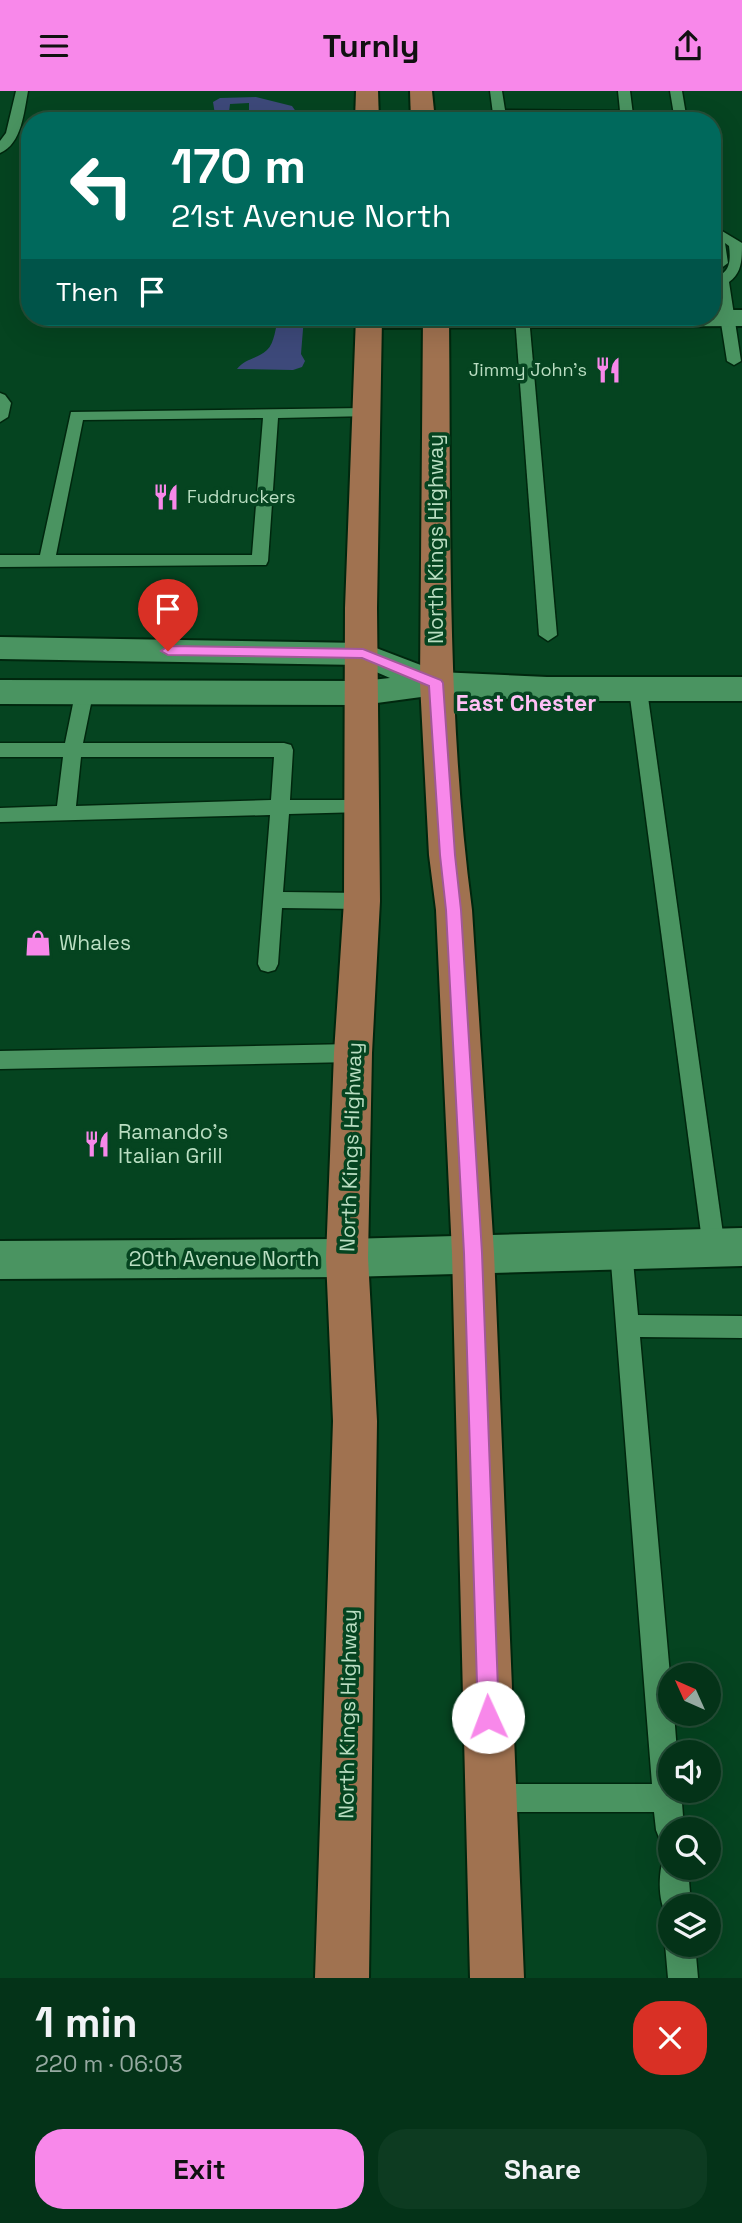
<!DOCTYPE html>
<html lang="en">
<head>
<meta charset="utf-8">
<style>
	:root { --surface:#043318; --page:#0d3b21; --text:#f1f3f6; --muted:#97aaa2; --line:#254e37; --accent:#f888ea }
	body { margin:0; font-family:"Space Grotesk",sans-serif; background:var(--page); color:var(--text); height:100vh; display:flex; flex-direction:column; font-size:26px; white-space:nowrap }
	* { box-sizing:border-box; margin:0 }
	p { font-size:23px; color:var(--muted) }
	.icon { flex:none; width:38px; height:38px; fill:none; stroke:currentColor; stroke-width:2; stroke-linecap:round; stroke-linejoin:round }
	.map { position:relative; height:1887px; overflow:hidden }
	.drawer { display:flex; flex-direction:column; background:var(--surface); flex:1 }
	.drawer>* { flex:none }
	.top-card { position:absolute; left:21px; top:21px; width:700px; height:214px; border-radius:28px; box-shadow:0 7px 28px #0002,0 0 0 2px var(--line); background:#00695c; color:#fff; overflow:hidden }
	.needle { width:46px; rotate:315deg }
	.fabs { position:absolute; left:658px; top:1572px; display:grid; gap:14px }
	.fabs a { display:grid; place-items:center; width:63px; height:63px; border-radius:50%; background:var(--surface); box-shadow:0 7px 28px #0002,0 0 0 2px var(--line); font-size:35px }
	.pin { position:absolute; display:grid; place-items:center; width:60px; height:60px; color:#fff; margin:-72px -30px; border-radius:50% 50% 50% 0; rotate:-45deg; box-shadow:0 0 7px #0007 }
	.pin .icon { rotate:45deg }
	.me { position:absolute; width:77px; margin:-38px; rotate:358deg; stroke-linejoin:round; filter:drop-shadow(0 0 5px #0008) }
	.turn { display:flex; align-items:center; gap:24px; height:147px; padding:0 35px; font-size:32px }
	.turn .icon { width:91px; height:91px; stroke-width:2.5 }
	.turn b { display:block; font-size:49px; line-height:60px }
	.then { display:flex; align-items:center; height:66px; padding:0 35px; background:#0003; gap:14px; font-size:26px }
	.round { display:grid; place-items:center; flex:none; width:74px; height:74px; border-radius:28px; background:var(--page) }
	.headline { display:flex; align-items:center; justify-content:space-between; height:119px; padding:0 35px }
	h1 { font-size:42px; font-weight:700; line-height:52px }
	.button { display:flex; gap:14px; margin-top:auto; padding:14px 35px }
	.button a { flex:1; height:80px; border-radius:28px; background:var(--accent); color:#111; font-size:28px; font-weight:700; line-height:80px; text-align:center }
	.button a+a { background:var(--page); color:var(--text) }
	header { display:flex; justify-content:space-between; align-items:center; height:91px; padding:0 35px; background:var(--accent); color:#111; font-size:32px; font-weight:700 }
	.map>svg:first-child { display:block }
	.water { fill:#3d497a }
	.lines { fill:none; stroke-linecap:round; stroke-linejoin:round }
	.lane-casing { stroke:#00270e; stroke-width:3 }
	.street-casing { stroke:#00270e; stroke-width:4 }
	.secondary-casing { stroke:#00270e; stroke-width:4 }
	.primary-casing { stroke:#00270e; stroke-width:4 }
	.lane { fill:#4a9461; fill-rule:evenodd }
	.street { fill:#4a9461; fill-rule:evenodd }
	.secondary { fill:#4a9461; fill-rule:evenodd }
	.primary { fill:#a07250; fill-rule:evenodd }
	.route { fill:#f888ea; stroke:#a15898; stroke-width:2 }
	.labels { text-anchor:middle; stroke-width:7; stroke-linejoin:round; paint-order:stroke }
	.far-poi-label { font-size:18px; fill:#badec2; stroke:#054420; text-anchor:end }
	.street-label { font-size:21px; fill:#badec2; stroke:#054420 }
	.poi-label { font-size:21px; fill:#badec2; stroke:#054420; text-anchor:start }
	.neighbourhood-label { font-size:23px; font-weight:bold; fill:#ffbff5; stroke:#054420 }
</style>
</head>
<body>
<header><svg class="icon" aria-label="menu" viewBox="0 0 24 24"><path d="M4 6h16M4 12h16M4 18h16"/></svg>Turnly<svg class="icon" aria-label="share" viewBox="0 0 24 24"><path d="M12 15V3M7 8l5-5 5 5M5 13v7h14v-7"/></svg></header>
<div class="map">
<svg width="742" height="1887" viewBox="0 0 742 1887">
	<rect width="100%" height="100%" fill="#054420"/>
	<g class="water">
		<polygon points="256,6 292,15 297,22 312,30 249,30 249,12 230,13 228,30 216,30 213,11 220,7"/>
		<path d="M279 226H304L301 263 305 270 302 276 293 279 237 278C245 267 258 268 267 259 275 252 275 236 279 226Z"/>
	</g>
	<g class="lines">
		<g class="lane-casing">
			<g id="lane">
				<path d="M16 0H28C24 20 22 53 0 62V50L6 42Z"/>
				<polygon points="490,0 502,0 505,19 620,20 618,0 630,0 633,24 627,28 499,27 493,23"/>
				<polygon points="670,0 682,0 687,30 675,30"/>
				<path d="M712 134 742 152C742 168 742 182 729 191L741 270 734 274 727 270 715 194H712V186C730 184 731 170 729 155L725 152 728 172 712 184Z"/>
				<polygon points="515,226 529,226 557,544 548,550 539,544"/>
				<polygon points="0,302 5,304 11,312 8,326 0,331"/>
				<path d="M365 317 373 322 370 325 278 327 268 470 266 474 0 476V464H40L71 321ZM263 327 252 464H56L83 329Z"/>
				<polygon points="638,593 644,595 647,599 725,1157 722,1164 714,1167 706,1164 703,1157 629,599 632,595"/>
				<path d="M84 597 90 599 93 603 83 652H284L291 654 293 659 290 709H370L372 714 370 719 363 721 289 723 283 801 362 802 369 805 372 810 369 815 362 818 282 817 278 873 275 879 268 881 261 879 258 873 270 724 0 731V717L57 715 63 666H0V652H65L75 603 78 599ZM81 666H274L271 709 76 715Z"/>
				<polygon points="353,953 360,956 364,962 360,968 353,971 0,978 0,960"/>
				<polygon points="621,1149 629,1152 632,1159 638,1224 742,1225 742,1247 640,1246 670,1584 670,1622 674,1622 677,1661 670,1661 670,1699 681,1699 684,1738 670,1738 670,1753 660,1749 656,1739 654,1721 491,1721 481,1717 477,1707 481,1697 491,1693 652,1693 610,1159 613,1152"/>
				<path d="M670 1763V1776H688L691 1815H670V1827C657 1816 658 1781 664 1766Z"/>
				<polygon points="670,1843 670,1853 695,1853 698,1887 668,1887 665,1853"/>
			</g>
		</g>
		<g class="street-casing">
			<g id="street">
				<polygon points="712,219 742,219 742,235 369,237 360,235 356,229 358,226 712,226"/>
				<polygon points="742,1137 742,1175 347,1186 0,1188 0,1150 347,1148"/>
			</g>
		</g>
		<g class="secondary-casing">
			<polygon id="secondary" points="0,546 363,552 439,581 547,586 742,586 742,610 547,610 436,604 362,614 0,613 0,589 362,590 390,587 360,574 0,568"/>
		</g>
		<g class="primary-casing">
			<g id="primary">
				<polygon points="356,0 378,0 379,30 355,30"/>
				<polygon points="410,0 432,0 435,30 411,30"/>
				<polygon points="356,226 382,226 377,517 380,810 372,962 368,1167 377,1330 369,1887 315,1887 333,1330 326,1167 334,962 344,810 345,517"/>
				<path d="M423 226H449C451 424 446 623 472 819L494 1162 524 1887H470L452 1162 436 819 429 764 420 592Z"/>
			</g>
		</g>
		<use href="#lane" class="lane"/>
		<use href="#street" class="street"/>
		<use href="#secondary" class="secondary"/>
		<use href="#primary" class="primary"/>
	</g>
	<polygon class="route" points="168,555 363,558 441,589 443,592 455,764 461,819 482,1162 499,1626 496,1633 488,1636 481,1633 478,1626 464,1162 446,819 440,764 429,595 362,567 168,564 161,560"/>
	<defs>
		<g id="restaurant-bare" transform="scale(2.1)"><path d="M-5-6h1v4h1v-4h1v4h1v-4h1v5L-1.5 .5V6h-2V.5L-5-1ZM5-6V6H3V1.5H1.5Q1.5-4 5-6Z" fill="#f888ea" stroke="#054420" stroke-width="2.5" paint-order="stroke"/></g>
		<g id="shop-bare" transform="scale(2.1)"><path d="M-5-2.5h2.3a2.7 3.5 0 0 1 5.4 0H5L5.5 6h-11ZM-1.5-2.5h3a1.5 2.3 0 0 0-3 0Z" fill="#f888ea" stroke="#054420" stroke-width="2.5" paint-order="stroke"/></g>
	</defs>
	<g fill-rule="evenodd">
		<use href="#restaurant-bare" x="608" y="279"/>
		<use href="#restaurant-bare" x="166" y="406"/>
		<use href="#shop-bare" x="38" y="852"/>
		<use href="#restaurant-bare" x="97" y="1053"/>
	</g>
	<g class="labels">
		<g class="far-poi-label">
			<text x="587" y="285">Jimmy John's</text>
			<text x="187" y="412" text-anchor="start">Fuddruckers</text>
		</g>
		<g class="street-label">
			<text transform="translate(436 448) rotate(-90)" y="7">North Kings Highway</text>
			<text transform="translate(351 1056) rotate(-88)" y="7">North Kings Highway</text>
			<text x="224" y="1175">20th Avenue North</text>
			<text transform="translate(348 1623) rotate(-89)" y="7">North Kings Highway</text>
		</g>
		<g class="poi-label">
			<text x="59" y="859">Whales</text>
			<text x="118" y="1048">Ramando's<tspan x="118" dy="24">Italian Grill</tspan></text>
		</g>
		<g class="neighbourhood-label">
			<text x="526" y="620">East Chester</text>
		</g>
	</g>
</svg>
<div class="fabs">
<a><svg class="needle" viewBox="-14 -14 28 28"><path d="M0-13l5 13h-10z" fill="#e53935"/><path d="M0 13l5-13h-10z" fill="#97aaa2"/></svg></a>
<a><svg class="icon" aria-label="sound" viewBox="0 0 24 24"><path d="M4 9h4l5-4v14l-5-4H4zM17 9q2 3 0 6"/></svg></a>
<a><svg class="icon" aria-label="search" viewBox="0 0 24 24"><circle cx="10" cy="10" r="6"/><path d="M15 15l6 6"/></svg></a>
<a><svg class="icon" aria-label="layers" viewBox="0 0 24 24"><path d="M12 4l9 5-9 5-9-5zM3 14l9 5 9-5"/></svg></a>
</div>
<div class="pin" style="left:168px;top:560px;background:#d93025"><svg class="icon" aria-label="arrive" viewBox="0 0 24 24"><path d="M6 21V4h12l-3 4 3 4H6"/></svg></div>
<svg class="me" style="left:488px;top:1626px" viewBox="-20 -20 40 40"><circle r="19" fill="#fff"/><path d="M0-13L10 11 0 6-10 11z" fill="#f888ea"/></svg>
<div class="top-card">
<div class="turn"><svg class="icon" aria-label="left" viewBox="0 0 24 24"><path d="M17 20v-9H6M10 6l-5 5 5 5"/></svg><div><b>170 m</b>21st Avenue North</div></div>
<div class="then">Then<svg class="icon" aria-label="arrive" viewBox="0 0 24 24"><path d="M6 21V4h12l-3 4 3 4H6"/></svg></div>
</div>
</div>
<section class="drawer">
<div class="headline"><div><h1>1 min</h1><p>220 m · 06:03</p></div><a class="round" style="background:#d93025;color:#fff"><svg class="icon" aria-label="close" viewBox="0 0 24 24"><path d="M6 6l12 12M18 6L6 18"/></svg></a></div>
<div class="button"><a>Exit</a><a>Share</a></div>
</section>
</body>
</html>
